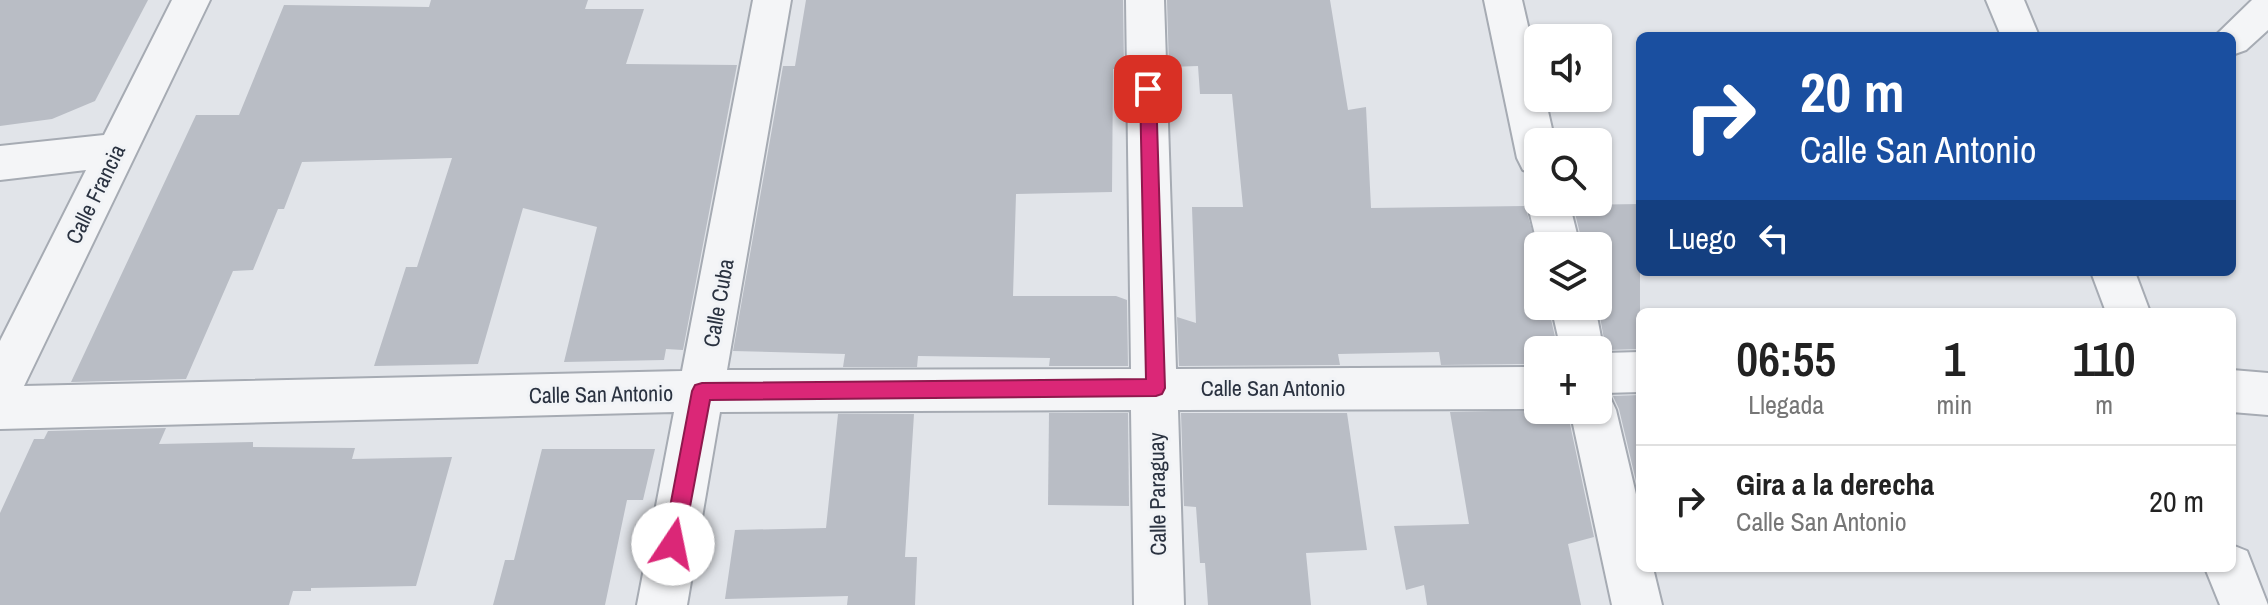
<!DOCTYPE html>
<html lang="es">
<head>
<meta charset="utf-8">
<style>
	:root { --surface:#fff; --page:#f6f6f6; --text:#222; --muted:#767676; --line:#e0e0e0 }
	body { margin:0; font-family:"Archivo Narrow",sans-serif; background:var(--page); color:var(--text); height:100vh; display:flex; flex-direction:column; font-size:30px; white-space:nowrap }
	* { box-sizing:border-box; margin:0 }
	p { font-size:26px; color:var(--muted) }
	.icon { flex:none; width:44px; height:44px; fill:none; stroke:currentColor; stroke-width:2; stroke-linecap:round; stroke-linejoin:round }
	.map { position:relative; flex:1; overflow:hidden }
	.details { position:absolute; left:1636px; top:308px; width:600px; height:264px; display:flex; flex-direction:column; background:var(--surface); border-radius:12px; box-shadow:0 2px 6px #0004 }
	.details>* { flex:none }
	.banner { position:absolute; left:1636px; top:32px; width:600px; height:244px; border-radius:12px; box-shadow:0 2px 6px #0004; background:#1a4fa0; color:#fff; overflow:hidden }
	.controls { position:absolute; left:1524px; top:24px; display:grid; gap:16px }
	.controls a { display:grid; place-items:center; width:88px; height:88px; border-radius:12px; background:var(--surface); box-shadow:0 2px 6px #0004; font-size:40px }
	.pin { position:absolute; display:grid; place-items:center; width:68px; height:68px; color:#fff; margin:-34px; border-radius:16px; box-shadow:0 4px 12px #0006 }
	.me { position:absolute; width:88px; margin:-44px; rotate:11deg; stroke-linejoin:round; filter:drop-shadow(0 0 6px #0008) }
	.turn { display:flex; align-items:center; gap:28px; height:168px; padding:0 32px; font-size:36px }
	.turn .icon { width:104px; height:104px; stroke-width:2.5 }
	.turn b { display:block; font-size:56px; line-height:68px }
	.then { display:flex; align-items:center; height:76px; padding:0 32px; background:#0003; gap:16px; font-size:30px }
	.eta { display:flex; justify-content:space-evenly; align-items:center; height:136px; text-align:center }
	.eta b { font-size:48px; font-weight:600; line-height:56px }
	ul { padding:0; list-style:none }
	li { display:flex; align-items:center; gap:24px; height:112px; padding:0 32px; border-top:2px solid var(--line) }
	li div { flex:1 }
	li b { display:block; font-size:30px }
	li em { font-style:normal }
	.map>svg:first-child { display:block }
	.building { fill:#b9bdc5 }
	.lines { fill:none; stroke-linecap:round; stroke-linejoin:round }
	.minor-casing { stroke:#a6abb3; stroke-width:4 }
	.minor { fill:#f4f5f7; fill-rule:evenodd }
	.route { fill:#db2777; stroke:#8e194d; stroke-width:2 }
	.labels { text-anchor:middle; stroke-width:6; stroke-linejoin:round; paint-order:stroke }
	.street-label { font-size:22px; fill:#2a3240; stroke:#f1f3f6 }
</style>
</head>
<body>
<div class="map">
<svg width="2268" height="605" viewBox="0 0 2268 605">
	<rect width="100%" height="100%" fill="#e1e4e9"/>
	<g class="building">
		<polygon points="0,0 148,0 95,101 52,119 0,126"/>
		<polygon points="431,0 588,0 585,9 644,9 626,64 737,65 683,350 666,349 664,360 564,362 597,227 523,208 478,364 374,366 406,267 417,267 452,158 302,162 284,209 278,209 253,270 233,271 186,379 71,382 196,115 239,115 284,5 429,7"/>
		<polygon points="806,0 1123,0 1124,69 1113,69 1112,192 1016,194 1013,296 1116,296 1127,300 1128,366 1049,366 1050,358 918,356 917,367 843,367 845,354 733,351 783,66 795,66"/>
		<polygon points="1167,0 1330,0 1348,110 1366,107 1371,208 1525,206 1538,250 1538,306 1548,306 1558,350 1538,350 1538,364 1441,365 1439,352 1338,354 1340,365 1179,366 1177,317 1196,323 1192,207 1243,207 1232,94 1200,94 1198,66 1169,67"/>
		<polygon points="1640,204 1640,349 1606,350 1598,306 1598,246 1583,246 1573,205"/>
		<polygon points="1640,395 1640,498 1619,409 1613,396"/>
		<polygon points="1541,410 1567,410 1594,537 1568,544 1581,605 1427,605 1424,585 1406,590 1394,526 1469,524 1450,412"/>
		<polygon points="1049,413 1128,413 1129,506 1048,505"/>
		<polygon points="1181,413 1347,413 1367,550 1306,553 1311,605 1208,605 1205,563 1200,563 1196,507 1184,506"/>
		<polygon points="838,414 914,414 905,557 917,557 915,605 847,605 848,596 725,599 735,530 826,528"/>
		<polygon points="166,428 159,444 253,442 253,447 355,448 352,459 452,457 416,586 311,588 311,591 293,591 289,605 0,605 0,513 34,439 44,439 48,431"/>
		<polygon points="542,449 655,449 643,500 627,500 605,605 493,605 505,560 514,560"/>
	</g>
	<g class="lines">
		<g class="minor-casing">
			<g id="minor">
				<polygon points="172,0 210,0 24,386 682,371 753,0 791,0 727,370 1131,369 1126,0 1164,0 1176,369 1538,367 1538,409 1178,410 1184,605 1134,605 1131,410 720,412 687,605 637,605 674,412 0,429 0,341 86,170 0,180 0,146 104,135"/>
				<polygon points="1484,0 1522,0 1538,69 1538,98 1545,98 1555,142 1538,142 1538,175 1523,170 1517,158"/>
				<polygon points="1986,0 2024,0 2039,36 2001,36"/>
				<polygon points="2252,0 2268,0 2268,30 2246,50 2232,55 2232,36 2215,36"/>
				<polygon points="1538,188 1538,202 1569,202 1580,246 1538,247 1527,202 1533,190"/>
				<polygon points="2091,272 2135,272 2150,312 2106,312"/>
				<polygon points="1551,306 1595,306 1604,353 1640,352 1640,392 1604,393 1609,395 1616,410 1640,511 1640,568 1653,568 1662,605 1612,605 1570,410 1598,410 1598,350 1561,350"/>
				<polygon points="2232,370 2268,373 2268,415 2232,412"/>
				<polygon points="2232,545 2247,551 2268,605 2220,605 2205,568 2232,568"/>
			</g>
		</g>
		<use href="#minor" class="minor"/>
	</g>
	<polygon class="route" points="1148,83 1156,89 1165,388 1162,394 1156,396 710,400 683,544 680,551 673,554 666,551 663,544 692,391 695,385 702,383 1146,379 1140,89"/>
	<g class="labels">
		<g class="street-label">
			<text transform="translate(95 194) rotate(-64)" y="8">Calle Francia</text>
			<text transform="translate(718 303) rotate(-80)" y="8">Calle Cuba</text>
			<text x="1273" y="396">Calle San Antonio</text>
			<text transform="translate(601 394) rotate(-1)" y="8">Calle San Antonio</text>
			<text transform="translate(1157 494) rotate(-91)" y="8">Calle Paraguay</text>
		</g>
	</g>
</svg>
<div class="controls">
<a><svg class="icon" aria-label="sound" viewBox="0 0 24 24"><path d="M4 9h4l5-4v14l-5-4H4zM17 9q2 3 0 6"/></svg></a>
<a><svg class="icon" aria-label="search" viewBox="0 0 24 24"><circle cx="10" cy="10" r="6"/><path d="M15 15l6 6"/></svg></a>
<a><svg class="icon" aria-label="layers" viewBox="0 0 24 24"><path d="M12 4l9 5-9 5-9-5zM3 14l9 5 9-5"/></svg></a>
<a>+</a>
</div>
<div class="pin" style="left:1148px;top:89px;background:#d93025"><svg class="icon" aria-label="arrive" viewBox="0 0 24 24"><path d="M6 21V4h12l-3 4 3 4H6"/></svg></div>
<svg class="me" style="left:673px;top:544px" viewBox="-20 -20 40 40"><circle r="19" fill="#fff"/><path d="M0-13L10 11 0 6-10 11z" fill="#db2777"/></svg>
<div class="banner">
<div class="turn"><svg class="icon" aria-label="right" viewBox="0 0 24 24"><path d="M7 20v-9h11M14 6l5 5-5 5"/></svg><div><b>20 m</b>Calle San Antonio</div></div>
<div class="then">Luego<svg class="icon" aria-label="left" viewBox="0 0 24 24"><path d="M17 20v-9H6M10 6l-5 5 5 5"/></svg></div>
</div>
<section class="details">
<div class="eta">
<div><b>06:55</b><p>Llegada</p></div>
<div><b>1</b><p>min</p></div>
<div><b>110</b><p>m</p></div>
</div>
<ul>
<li><svg class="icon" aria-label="right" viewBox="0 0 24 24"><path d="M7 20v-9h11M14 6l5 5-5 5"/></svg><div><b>Gira a la derecha</b><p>Calle San Antonio</p></div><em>20 m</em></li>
</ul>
</section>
</div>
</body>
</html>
